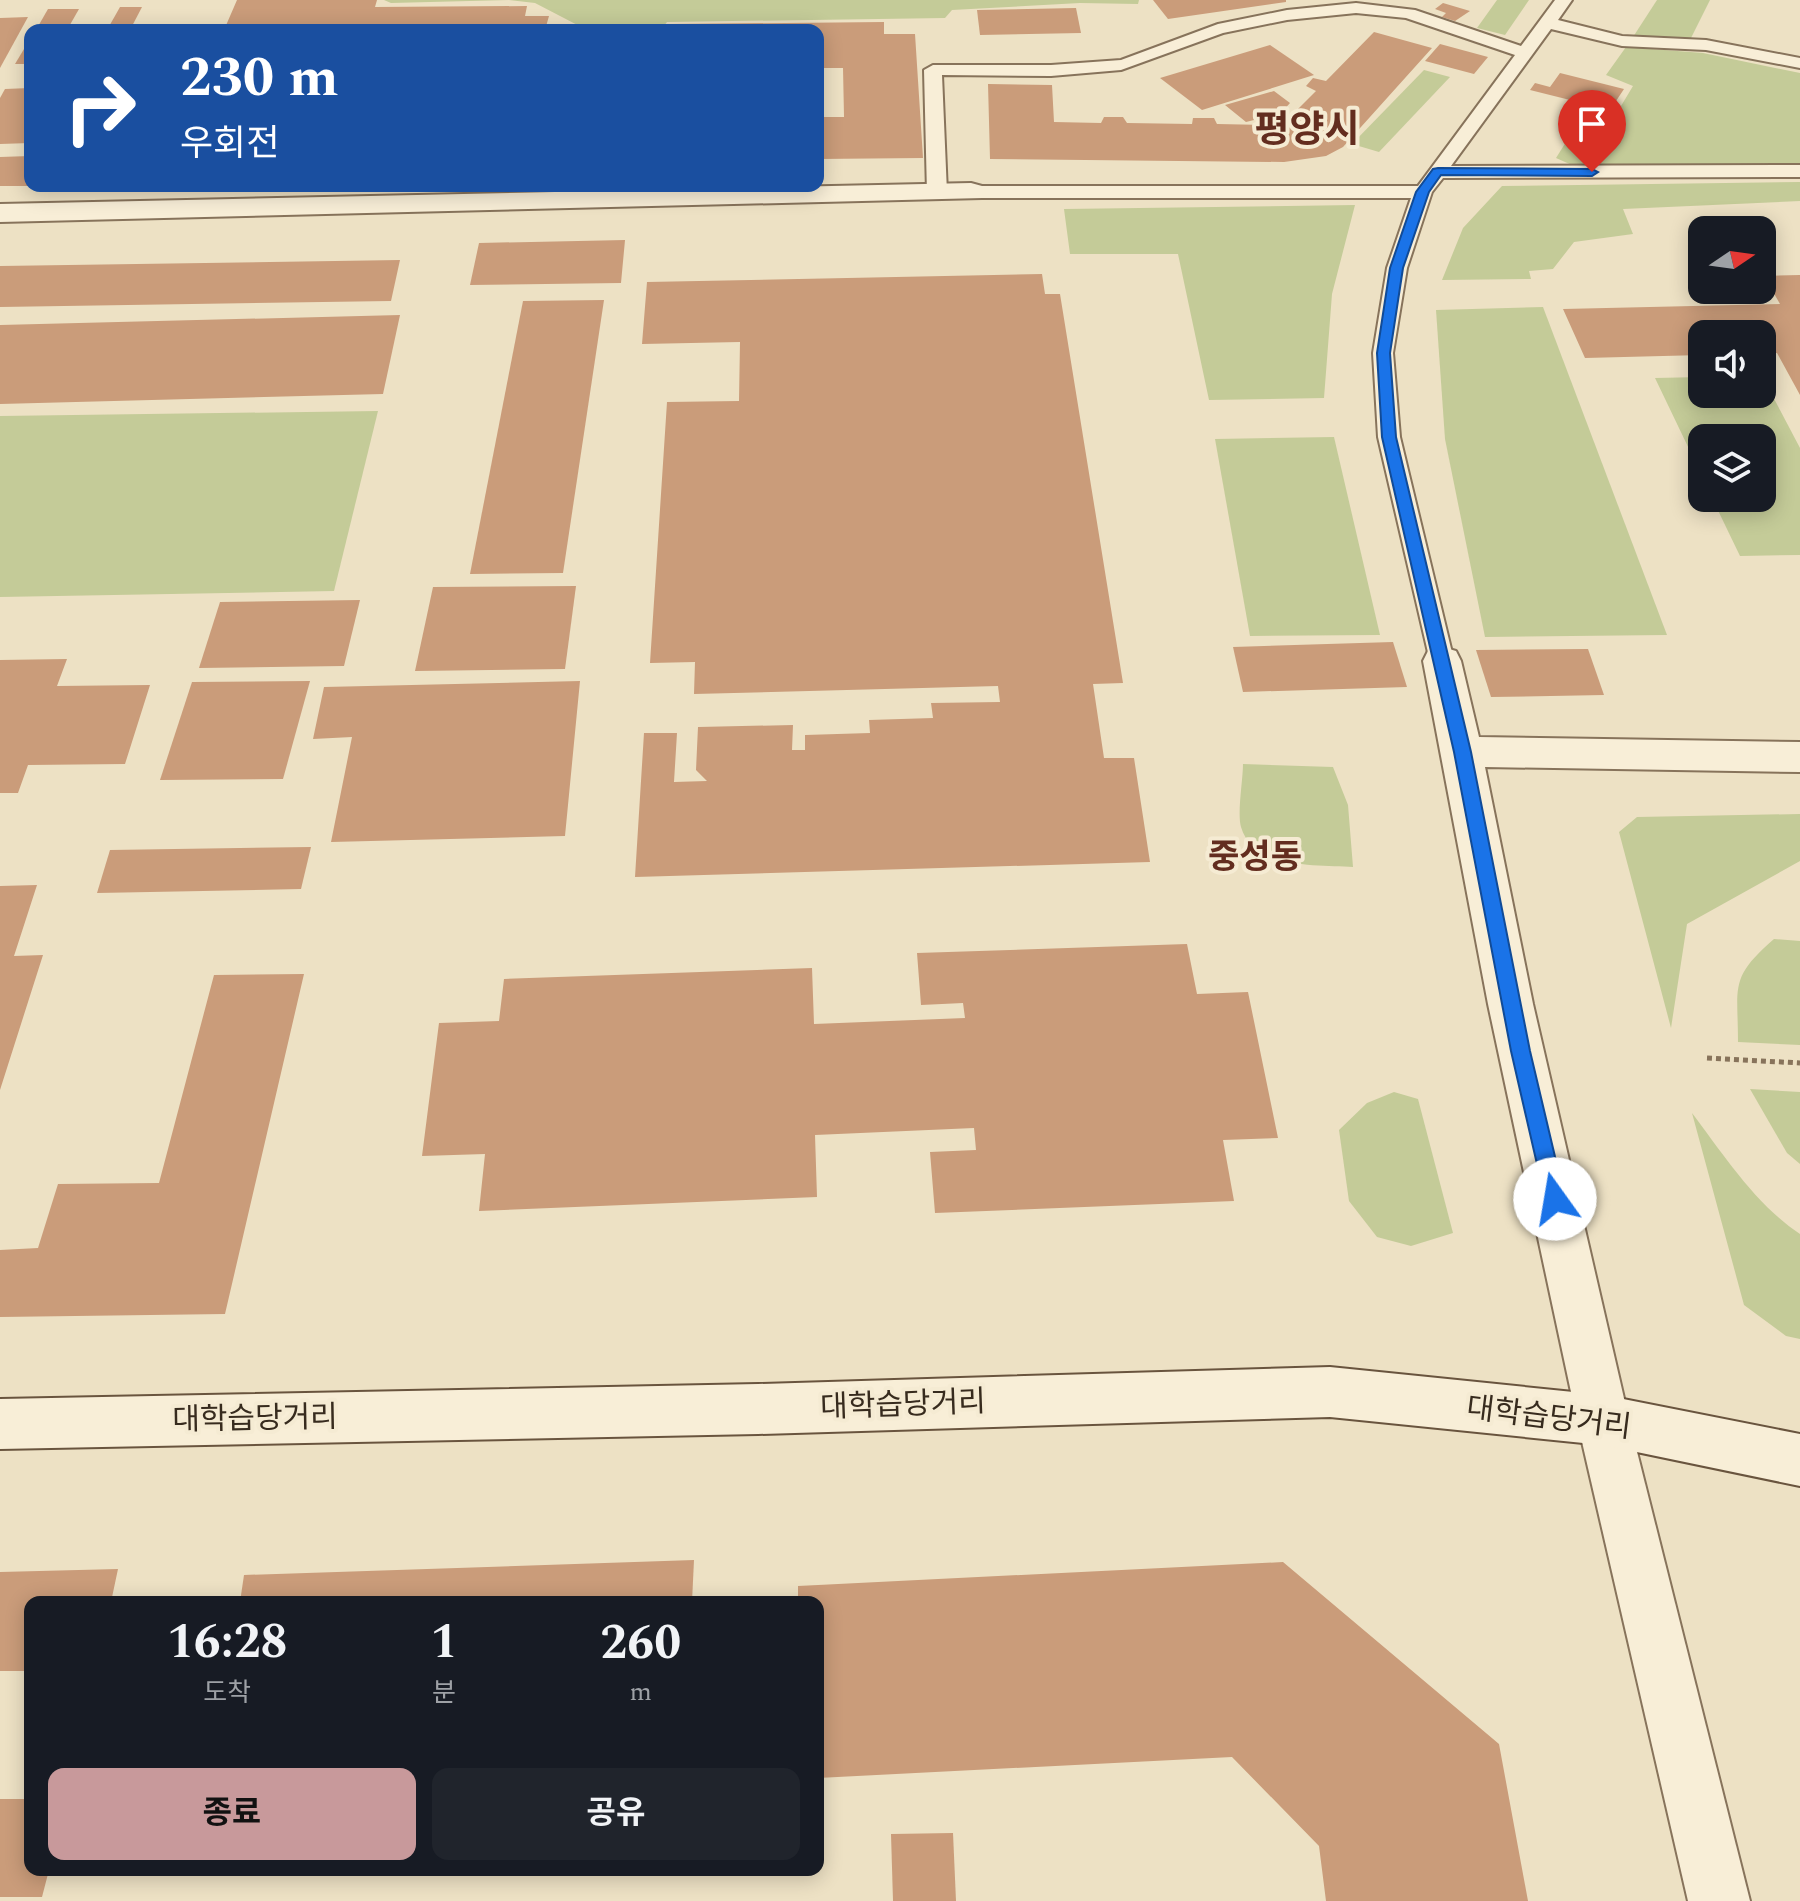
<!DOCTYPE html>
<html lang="ko">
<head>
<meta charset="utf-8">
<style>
	:root { --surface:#171b24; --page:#20242c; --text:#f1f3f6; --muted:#9ea1a6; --accent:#c8999b }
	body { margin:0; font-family:Spectral,"Noto Sans KR",serif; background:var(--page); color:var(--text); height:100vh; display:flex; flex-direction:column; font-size:30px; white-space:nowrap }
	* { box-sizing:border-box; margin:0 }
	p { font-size:26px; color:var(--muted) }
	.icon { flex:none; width:44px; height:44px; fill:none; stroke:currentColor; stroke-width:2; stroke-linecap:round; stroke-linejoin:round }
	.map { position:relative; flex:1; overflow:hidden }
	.drawer { position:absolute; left:24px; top:1596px; width:800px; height:280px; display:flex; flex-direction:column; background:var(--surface); border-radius:16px; box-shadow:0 4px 20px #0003 }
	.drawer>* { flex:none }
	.top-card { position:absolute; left:24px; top:24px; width:800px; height:168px; border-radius:16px; box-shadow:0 4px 20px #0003; background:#1a4fa0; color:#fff; overflow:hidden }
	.needle { width:52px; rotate:77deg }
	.buttons { position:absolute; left:1688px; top:216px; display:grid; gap:16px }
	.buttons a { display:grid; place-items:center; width:88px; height:88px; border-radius:16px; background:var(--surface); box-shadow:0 4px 20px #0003; font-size:40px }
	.pin { position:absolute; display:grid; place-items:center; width:68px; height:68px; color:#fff; margin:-82px -34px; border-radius:50% 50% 50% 0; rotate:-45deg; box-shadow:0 0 8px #0007 }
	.pin .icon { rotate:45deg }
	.me { position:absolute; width:88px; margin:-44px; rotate:347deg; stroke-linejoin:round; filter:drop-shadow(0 0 6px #0008) }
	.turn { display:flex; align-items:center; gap:28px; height:168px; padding:0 24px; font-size:36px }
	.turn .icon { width:104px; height:104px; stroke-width:2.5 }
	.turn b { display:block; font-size:56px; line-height:68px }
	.eta { display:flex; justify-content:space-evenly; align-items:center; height:136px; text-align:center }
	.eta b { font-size:48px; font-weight:700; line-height:56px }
	.cta { display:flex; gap:16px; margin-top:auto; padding:16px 24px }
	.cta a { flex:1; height:92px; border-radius:16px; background:var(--accent); color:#111; font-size:32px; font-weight:700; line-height:92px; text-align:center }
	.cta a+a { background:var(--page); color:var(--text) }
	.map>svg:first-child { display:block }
	.green { fill:#c4cb98 }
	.building { fill:#ca9c7a }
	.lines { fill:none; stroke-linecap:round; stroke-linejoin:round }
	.service-casing { stroke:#87735b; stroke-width:4 }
	.minor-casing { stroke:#87735b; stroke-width:4 }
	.tertiary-casing { stroke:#87735b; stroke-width:4 }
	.secondary-casing { stroke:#69543e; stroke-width:4 }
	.path { stroke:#87735b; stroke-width:5; stroke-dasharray:5 4; stroke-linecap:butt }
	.service { fill:#f8eed7; fill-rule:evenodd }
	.minor { fill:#f8eed7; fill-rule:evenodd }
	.tertiary { fill:#f8eed7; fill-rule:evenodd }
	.secondary { fill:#f8eed7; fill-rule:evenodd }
	.route { fill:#1a73e8; stroke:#114b97; stroke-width:2 }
	.labels { text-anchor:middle; stroke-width:8; stroke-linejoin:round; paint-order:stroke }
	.street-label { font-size:30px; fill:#372b1e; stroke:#f5ebd3 }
	.quarter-label { font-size:34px; font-weight:bold; fill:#632d1f; stroke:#f5ebd3 }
	.far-town-label { font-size:38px; font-weight:bold; fill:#632d1f; stroke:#f5ebd3 }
</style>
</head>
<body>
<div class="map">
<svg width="1800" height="1901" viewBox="0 0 1800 1901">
	<rect width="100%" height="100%" fill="#ede1c4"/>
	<g class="green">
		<polygon points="384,0 1139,0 1138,4 1080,3 952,10 945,18 667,22 661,30 587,30 535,3 509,0 391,3"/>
		<polygon points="1497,0 1529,0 1505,35 1477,28"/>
		<polygon points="1657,0 1710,0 1690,40 1633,37"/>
		<polygon points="1626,47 1703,53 1800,73 1800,163 1574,166 1556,158 1586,110 1615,116 1633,86 1606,75"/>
		<polygon points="1424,70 1450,77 1379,152 1352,144"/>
		<polygon points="1800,182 1800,201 1623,209 1633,234 1574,242 1553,269 1529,271 1531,279 1442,280 1463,228 1502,186"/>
		<polygon points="1355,205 1332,294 1324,398 1209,400 1178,254 1070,254 1064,209"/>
		<polygon points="1543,307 1667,635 1485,637 1445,439 1436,310"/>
		<polygon points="1762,376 1800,448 1800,555 1740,556 1712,498 1762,498 1762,438 1702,438 1702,476 1655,378 1702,377 1702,394 1762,394"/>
		<polygon points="378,411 334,591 0,597 0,416"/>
		<polygon points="1334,437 1380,635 1250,636 1215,439"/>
		<path d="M1243 764 1333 767 1348 805 1353 867C1319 865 1253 869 1241 827 1237 813 1243 780 1243 764Z"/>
		<polygon points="1800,814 1800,861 1687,924 1671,1028 1619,832 1637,817"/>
		<path d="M1774 939 1800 941V1045L1738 1042C1738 986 1729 978 1774 939Z"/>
		<polygon points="1750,1089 1800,1092 1800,1164 1787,1153"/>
		<polygon points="1394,1092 1418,1099 1453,1233 1411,1246 1377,1237 1349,1201 1339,1130 1367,1103"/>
		<path d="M1692 1113C1723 1154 1756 1205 1800 1234V1339L1786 1336 1744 1305Z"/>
	</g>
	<g class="building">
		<polygon points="237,0 377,0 375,7 527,6 525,16 549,16 545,30 224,30"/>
		<polygon points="1153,0 1286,0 1286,2 1168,19"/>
		<polygon points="1443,3 1470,11 1455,21 1442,17 1446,13 1435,9"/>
		<polygon points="120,7 142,7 130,30 107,30"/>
		<polygon points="1076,8 1081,33 980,35 977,10"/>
		<polygon points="48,9 79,9 67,30 36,30"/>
		<polygon points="28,17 0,68 0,18"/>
		<polygon points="884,22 884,34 915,34 923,158 818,159 818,117 844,117 843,68 818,68 818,30 669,30 670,24"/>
		<polygon points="1374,32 1432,48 1343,147 1326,156 1284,162 990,159 988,84 1052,85 1054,122 1101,123 1104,117 1123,117 1127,123 1192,124 1193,118 1214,118 1217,124 1266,125 1258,119 1246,122 1225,105 1274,91 1290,103 1282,112 1289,118 1316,91 1306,86 1313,78 1326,81"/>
		<polygon points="30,39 30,64 15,64"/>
		<polygon points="1440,44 1488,57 1474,74 1425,61"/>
		<polygon points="1270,45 1314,75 1202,110 1160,78"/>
		<polygon points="1560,73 1624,89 1610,110 1530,90 1535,83 1550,87"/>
		<polygon points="30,88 30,143 0,144 0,98 5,89"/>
		<polygon points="30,156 30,186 0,186 0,157"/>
		<polygon points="625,240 621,283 470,285 479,243"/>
		<polygon points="400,260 391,301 0,307 0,266"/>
		<polygon points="1042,274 1045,294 1060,294 1123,683 1093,684 1104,758 1134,758 1150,862 635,877 644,733 677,733 674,782 707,781 696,770 698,727 793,725 792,750 805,750 805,735 870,733 869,720 933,718 931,703 1000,702 998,686 694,694 695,662 650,663 667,402 739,401 740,342 642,344 647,282"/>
		<polygon points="1800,275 1800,395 1777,353 1762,354 1762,334 1702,334 1702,355 1585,358 1563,309 1780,304 1764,276"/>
		<polygon points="604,300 563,573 470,574 523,301"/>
		<polygon points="400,315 383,394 0,404 0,325"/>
		<polygon points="576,586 565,669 415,671 433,587"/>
		<polygon points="360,600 344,666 199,668 220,602"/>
		<polygon points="1393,642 1407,687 1243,692 1233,647"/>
		<polygon points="1588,649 1604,695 1491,697 1476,650"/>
		<polygon points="67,659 57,686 150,685 125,764 28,765 18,793 0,793 0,660"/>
		<polygon points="310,681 283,779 160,780 192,682"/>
		<polygon points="580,681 565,836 331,842 352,737 313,739 324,687"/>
		<polygon points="311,847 301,889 97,893 110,850"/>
		<polygon points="37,885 14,956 43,955 0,1090 0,886"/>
		<polygon points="1187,944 1197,994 1248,992 1278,1138 1223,1140 1234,1201 935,1213 930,1152 976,1150 974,1128 815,1135 817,1197 479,1211 485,1154 422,1156 439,1023 499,1021 504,979 812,968 814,1024 965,1018 963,1003 921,1005 917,953"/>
		<polygon points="304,974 225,1314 0,1317 0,1250 38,1248 58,1184 159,1183 214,975"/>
		<polygon points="694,1560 692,1602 240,1602 244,1575"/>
		<polygon points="1283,1562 1499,1744 1528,1901 1326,1901 1319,1846 1232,1757 818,1778 818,1602 798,1602 798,1586"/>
		<polygon points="118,1569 111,1602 30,1602 30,1671 0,1671 0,1572"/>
		<polygon points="0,1799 30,1799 30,1870 49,1870 42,1897 0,1897"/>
		<polygon points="953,1833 956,1901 893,1901 891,1834"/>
		<polygon points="179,1870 224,1870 225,1873 178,1874"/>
	</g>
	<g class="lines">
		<g class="service-casing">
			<polygon id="service" points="1555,0 1572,0 1558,20 1622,36 1706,40 1800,58 1800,68 1706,50 1622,46 1551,29 1451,166 1800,165 1800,177 1443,178 1432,192 1407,268 1393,353 1400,437 1454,661 1451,667 1442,670 1433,667 1430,661 1378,437 1373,353 1387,268 1411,198 971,198 961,192 971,186 1418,186 1515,55 1406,18 1356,13 1287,20 1223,33 1121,70 1051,76 942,75 947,193 937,199 927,193 924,70 933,65 1051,65 1121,60 1218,24 1287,10 1356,3 1415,10 1521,46"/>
		</g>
		<g class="minor-casing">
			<g id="minor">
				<polygon points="971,183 982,186 986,192 982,198 0,222 0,204"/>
				<polygon points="1442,647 1456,651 1461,661 1479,737 1800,742 1800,772 1485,767 1533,1004 1629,1420 1622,1438 1603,1445 1584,1438 1577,1420 1488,1004 1423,661 1428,651"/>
			</g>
		</g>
		<g class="tertiary-casing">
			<polygon id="tertiary" points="1603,1395 1622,1402 1629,1420 1750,1901 1688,1901 1577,1420 1584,1402"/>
		</g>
		<g class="secondary-casing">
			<polygon id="secondary" points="1330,1367 1603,1395 1800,1434 1800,1486 1603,1445 1330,1417 758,1434 0,1449 0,1399 758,1384"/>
		</g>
		<polyline class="path" points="1707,1058 1800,1063"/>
		<use href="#service" class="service"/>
		<use href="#minor" class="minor"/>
		<use href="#tertiary" class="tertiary"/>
		<use href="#secondary" class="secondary"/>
	</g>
	<polygon class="route" points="1438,168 1592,169 1598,172 1592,176 1441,175 1429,192 1403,268 1390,353 1396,437 1471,752 1530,1051 1565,1199 1562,1205 1555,1207 1548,1205 1545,1199 1511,1051 1454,752 1382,437 1377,353 1390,268 1416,192 1433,169"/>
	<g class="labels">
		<g class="street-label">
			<text transform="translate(903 1404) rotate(-2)" y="10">대학습당거리</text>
			<text transform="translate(1549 1417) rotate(7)" y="10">대학습당거리</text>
			<text transform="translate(255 1418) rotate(-1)" y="10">대학습당거리</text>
		</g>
		<g class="quarter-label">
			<text x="1255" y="868">중성동</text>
		</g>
		<g class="far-town-label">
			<text x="1307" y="142">평양시</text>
		</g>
	</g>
</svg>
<div class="buttons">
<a><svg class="needle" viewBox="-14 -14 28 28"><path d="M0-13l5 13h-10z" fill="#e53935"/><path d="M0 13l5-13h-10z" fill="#9ea1a6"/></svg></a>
<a><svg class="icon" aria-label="sound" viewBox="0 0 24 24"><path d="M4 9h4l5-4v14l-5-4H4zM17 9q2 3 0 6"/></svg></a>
<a><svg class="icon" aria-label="layers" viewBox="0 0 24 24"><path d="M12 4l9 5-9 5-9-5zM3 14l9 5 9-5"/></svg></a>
</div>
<div class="pin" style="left:1592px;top:172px;background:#d93025"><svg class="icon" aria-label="arrive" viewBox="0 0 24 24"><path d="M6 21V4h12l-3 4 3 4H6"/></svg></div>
<svg class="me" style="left:1555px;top:1199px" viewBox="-20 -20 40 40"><circle r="19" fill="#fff"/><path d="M0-13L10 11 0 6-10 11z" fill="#1a73e8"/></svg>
<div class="top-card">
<div class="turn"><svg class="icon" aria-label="right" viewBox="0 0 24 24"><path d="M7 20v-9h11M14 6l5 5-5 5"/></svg><div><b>230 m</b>우회전</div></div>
</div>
<section class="drawer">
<div class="eta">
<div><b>16:28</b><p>도착</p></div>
<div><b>1</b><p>분</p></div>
<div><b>260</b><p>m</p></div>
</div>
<div class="cta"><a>종료</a><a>공유</a></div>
</section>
</div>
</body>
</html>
